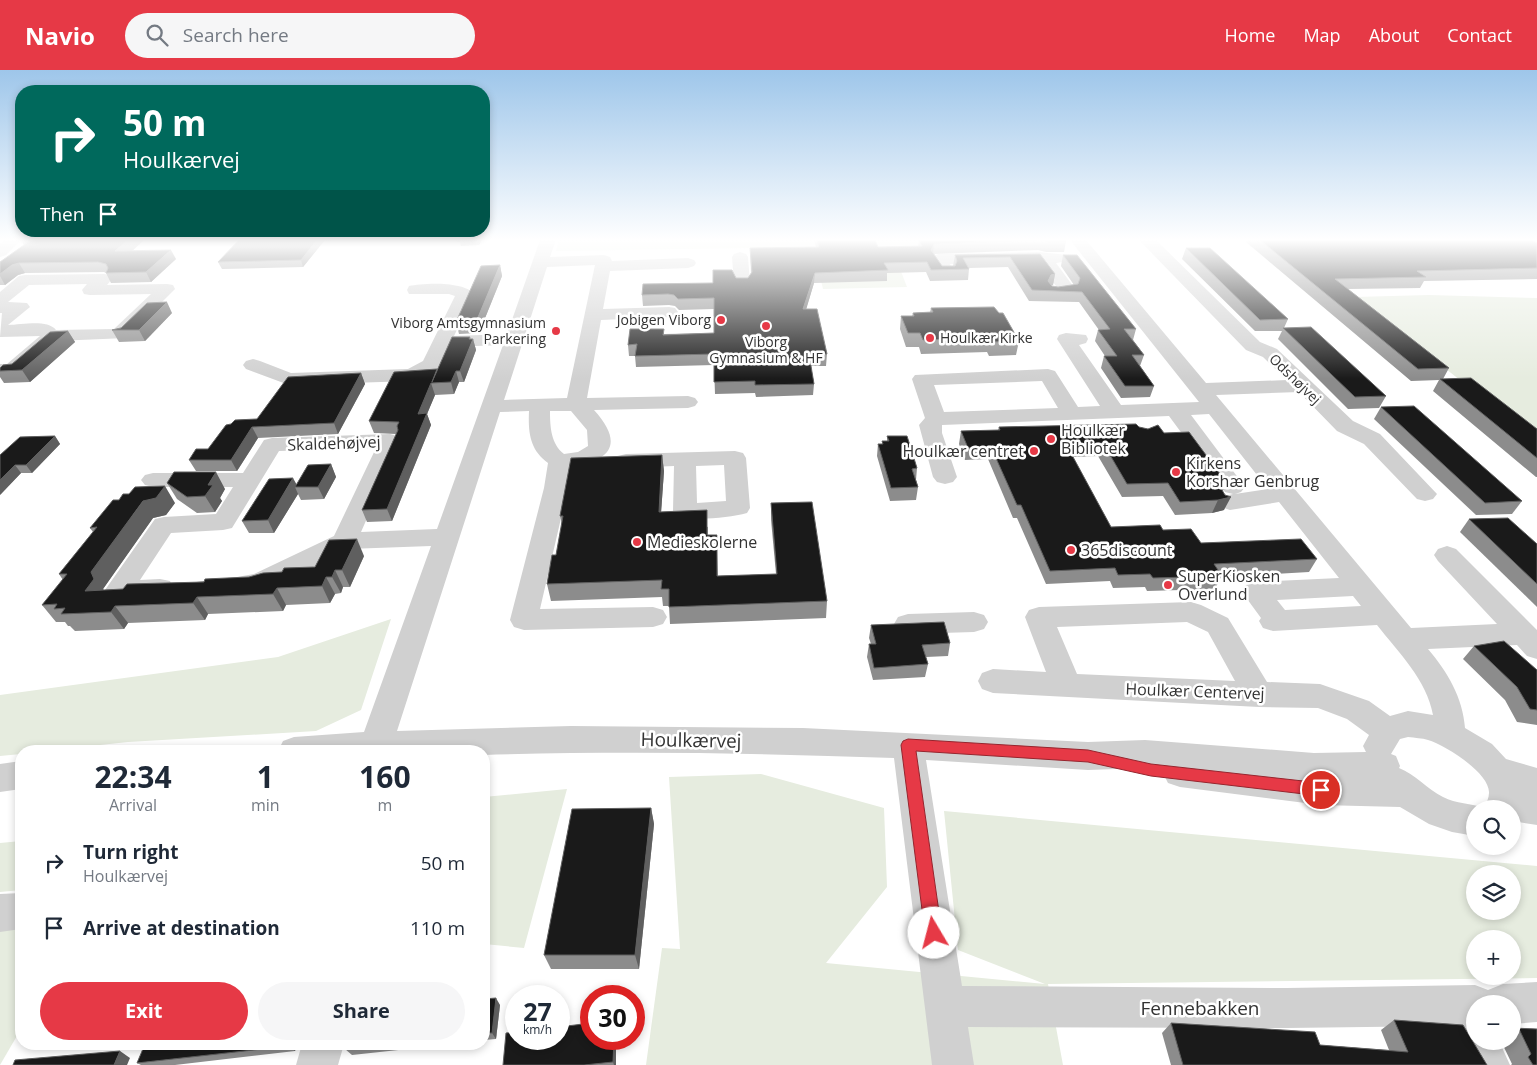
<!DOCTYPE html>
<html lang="en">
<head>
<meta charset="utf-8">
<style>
	:root { --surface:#fff; --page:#f6f6f7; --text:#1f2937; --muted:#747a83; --accent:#e63946 }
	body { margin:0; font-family:"Open Sans",sans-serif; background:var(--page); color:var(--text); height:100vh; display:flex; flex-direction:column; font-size:19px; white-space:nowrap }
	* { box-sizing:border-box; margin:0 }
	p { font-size:16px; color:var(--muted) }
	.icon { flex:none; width:28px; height:28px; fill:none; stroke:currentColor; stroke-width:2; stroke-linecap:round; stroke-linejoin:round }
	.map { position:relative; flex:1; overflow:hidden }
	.drawer { position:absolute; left:15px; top:675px; width:475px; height:305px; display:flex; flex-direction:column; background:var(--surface); border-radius:20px; box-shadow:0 2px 8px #0003 }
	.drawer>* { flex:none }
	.guide { position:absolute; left:15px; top:15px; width:475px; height:152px; border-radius:20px; box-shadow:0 2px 8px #0003; background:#00695c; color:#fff; overflow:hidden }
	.buttons { position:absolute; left:1466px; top:730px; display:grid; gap:10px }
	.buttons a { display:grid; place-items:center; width:55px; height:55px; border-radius:50%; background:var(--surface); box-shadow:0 2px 8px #0003; font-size:25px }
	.speed { position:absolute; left:505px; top:915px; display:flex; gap:10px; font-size:25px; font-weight:700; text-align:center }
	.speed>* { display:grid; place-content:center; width:65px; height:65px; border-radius:50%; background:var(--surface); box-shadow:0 2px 8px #0003; line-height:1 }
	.speed small { font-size:12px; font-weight:400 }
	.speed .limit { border:8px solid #d22; background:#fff; color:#111 }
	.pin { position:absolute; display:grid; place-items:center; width:42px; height:42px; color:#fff; margin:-21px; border:2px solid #fff; border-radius:50%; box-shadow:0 1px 5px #0007 }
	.me { position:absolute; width:55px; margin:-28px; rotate:352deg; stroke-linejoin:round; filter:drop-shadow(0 0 4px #0008) }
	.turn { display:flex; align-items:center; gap:18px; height:105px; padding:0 25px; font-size:22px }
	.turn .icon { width:65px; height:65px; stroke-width:2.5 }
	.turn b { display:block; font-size:35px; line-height:42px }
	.then { display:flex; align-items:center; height:48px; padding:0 25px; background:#0003; gap:10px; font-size:19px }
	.eta { display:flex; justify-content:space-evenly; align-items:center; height:85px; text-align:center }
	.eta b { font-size:30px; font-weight:700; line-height:35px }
	.primary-button { display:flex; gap:10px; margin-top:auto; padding:10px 25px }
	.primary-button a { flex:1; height:58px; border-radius:30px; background:var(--accent); color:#fff; font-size:20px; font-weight:700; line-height:58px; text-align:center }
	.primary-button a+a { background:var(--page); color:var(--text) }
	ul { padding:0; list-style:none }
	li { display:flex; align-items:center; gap:15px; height:65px; padding:0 25px }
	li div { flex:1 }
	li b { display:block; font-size:19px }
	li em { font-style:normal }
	header { display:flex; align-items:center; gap:30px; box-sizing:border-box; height:70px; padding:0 25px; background:var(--accent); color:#fff }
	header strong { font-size:24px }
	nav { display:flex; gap:28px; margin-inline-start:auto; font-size:18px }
	.search { width:350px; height:45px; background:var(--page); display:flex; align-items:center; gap:12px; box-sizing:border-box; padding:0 18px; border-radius:28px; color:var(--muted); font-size:19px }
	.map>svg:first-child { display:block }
	.green { fill:#e6ecdf; fill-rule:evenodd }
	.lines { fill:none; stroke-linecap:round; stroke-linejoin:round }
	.minor { fill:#d0d0d0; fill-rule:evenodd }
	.wall { fill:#8c8c8c }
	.shaded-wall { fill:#5f5f5f }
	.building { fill:#1a1a1a; stroke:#5f5f5f }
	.route { fill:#e63946; stroke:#96252e }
	.poi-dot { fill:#e63946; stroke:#fff; stroke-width:2 }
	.labels { text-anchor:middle; stroke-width:5; stroke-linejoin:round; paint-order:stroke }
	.far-poi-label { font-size:14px; fill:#333; stroke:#fff; text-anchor:end }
	.far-street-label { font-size:14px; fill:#333; stroke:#fff }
	.poi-label { font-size:16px; fill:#333; stroke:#fff; text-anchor:start }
	.street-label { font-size:16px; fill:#333; stroke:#fff }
	.near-street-label { font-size:19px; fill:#333; stroke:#fff }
</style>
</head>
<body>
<header>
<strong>Navio</strong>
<div class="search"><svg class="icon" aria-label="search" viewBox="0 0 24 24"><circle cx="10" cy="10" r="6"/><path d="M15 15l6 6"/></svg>Search here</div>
<nav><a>Home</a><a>Map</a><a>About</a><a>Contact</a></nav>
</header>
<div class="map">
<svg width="1537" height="995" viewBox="0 0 1537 995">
	<rect width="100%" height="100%" fill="#fff"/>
	<g class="green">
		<polygon points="559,170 1011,170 1014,175 892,178 907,217 823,219 813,177 556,181"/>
		<polygon points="1429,225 1537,228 1537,362 1470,318 1355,227"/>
		<polygon points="391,549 361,640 316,661 128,672 44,681 21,681 21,684 0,686 0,625 278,587"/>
		<path d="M761 704 884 738 887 817 826 893 1045 914 958 880 944 741 1537 796V908L1048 914 1063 995H646L662 878 680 879 669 707ZM1475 804H1512V841H1475ZM1475 869H1512V906H1475Z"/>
		<polygon points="567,719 524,878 484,874 484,727"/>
		<polygon points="21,771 21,820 0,822 0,773"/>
		<polygon points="21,851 21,959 0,995 0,853"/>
	</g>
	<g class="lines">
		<g class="minor">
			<polygon points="4,170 21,170 6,185 0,187 0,174"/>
			<path d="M540 170H556L550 187 604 185 610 187 612 191 688 188 694 190 696 193 694 196 688 198 610 201 603 239 669 237 675 238 678 242 675 246 669 247 601 250 587 328 688 326 695 328 698 332 695 336 688 338 594 340C624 373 612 391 571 396L568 418 540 539 653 537 663 540 667 547 663 554 653 557 524 560 514 557 510 550 544 418 548 393C530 380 528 363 529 341L500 342 397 661 571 656 803 658 1088 672 1145 670 1314 683 1366 682 1363 676 1369 665 1347 649 1318 638 1259 637 993 623 982 619 978 611 982 603 993 599 1046 602 1025 547 1029 540 1039 537 1191 532 1201 535 1228 548 1267 612 1320 614 1369 631 1390 646 1408 641 1433 645C1427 610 1398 582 1377 555L1273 561 1263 558 1259 551 1261 548 1242 522 1246 515 1256 512 1339 508 1279 432 1230 440 1221 437 1218 432 1221 427 1233 424 1225 422 1169 346 942 355V363L957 407 953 412 945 414 937 412 933 407 919 355 925 348 912 309 915 305 1048 299 1055 301 1078 337 1100 336 1057 269 1059 265 1066 263 1086 265 1088 269 1086 273 1079 275 1121 335 1199 332 1070 170H1086L1206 313 1287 310 1263 287 1246 280 1139 170H1156L1260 272 1277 279 1353 351 1380 364 1437 424 1433 429 1425 431 1417 429 1364 374 1337 361 1299 322 1216 325 1411 558 1497 554 1438 491 1434 485 1438 479 1447 476 1456 479 1537 560V589L1527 586 1517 575 1428 579C1447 601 1463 628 1465 658L1492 674 1506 689 1537 698V755L1512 751V739H1475V766L1452 762 1429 754 1400 737 1321 735 1180 717 1168 713 1163 703 1165 699 1145 698 1088 700 926 690 962 916 1287 918 1475 915 1488 920 1503 914 1537 912V952L1512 954V934H1475V971H1499L1510 995H1466L1445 956 1287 958 968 957 974 995H932L894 688C757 683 620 681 484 685V681H278L283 671 294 667 364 662 431 476 348 479 268 520 246 523 237 521 233 514 237 507 254 504 334 466 376 378 279 381 232 458 223 460 171 463 140 510 160 509 170 511 173 518 170 525C152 530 127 532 109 527L105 520 155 449 164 447 216 444 233 417H153L145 415 141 410 145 405 153 403H243L264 370 272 368 390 364 398 366 401 371 361 462 437 459 503 275 449 277 438 299 412 311 289 315 246 299 243 295 246 291 253 289 260 291 291 303 408 299 423 291 455 226 449 224H409L407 220 409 216C423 213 464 211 474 224L454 266 507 264ZM595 195 567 328 504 330 547 197ZM1042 311 1058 338 944 342 934 315ZM550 341H571L587 360 588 376 578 382 564 384C551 374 550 357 550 341ZM1209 344 1268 419 1235 424 1241 422 1245 417 1191 345ZM1353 526 1361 536 1285 540 1277 530ZM1187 552 1208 562 1235 611 1077 604 1057 557ZM1408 667C1415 668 1422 668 1428 670 1445 675 1490 703 1489 723 1489 728 1486 733 1485 738 1471 733 1456 734 1443 727 1427 719 1415 704 1399 698L1400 696 1396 686 1391 684 1400 669Z"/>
			<polygon points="740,182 746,184 748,187 750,213 748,217 736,217 734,213 732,187 734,184"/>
			<polygon points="1038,182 1068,185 1070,188 1068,191 1056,193 1076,220 1074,224 1056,226 1050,225 1047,221 1050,217 1056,216 1037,192 950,194 954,202 952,205 940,205 931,189 933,186 939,184"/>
			<path d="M104 204 110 205 112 209 107 215 167 214 173 215 175 219 126 268 56 271 19 304 0 306V294H7L40 266 0 267 2 243H0V222L19 206 25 205ZM87 214 82 220 84 224 90 225 151 224 114 259 56 260C47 249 22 255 8 255L30 237 27 233 8 232 29 215Z"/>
			<path d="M735 381 743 383 746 388 750 438 747 443C728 448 694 451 676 446L673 441 674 396 626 398 618 396 615 391 618 386 626 384ZM724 395 726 431 697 433 696 396Z"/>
			<polygon points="974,542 984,545 988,552 984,559 974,562 908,564 898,561 894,554 898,547 908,544"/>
			<polygon points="21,691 21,719 0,722 0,694"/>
			<polygon points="21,823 21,859 0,862 0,824"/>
			<polygon points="302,974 344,974 338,995 296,995"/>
		</g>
	</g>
	<g class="wall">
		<polygon points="21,170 144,170 132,181 176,189 151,212 111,213 106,203 104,202 25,203 18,205 5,215 0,215 0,192 24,175"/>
		<polygon points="239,170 334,170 324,171 303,197 222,199 218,192"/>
		<polygon points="456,170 482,170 479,175 461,176 460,172 457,172"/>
		<polygon points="814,170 875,170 878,177 918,176 919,170 1065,170 1066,171 1064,182 1046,182 1038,180 934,184 942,196 953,196 955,185 1040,184 1055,204 1053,215 1051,215 1052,216 1058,217 1074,215 1061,196 1063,185 1136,259 1133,270 1144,285 1140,296 1154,316 1150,327 1121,328 1101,298 1104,286 1105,286 1095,271 1098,260 1099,260 1079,232 1029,231 1008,197 969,198 969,199 968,210 930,211 926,202 887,203 887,211 814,213 806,239 827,284 826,296 811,296 814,314 813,325 756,327 755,323 715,324 714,295 636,297 635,286 629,286 628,275 664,259 664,264 714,263 714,239 679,240 675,236 669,235 643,236 642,225 713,213 736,208 748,208 751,203 750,178 816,177"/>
		<polygon points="1247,170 1532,170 1537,173 1537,209 1424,211 1420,218 1348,219 1449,298 1443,309 1537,359 1537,407 1536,407 1433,321 1439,310 1411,311 1246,172"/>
		<polygon points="1186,178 1288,249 1284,258 1386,326 1379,338 1348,339 1278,269 1282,261 1255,261 1182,189"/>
		<polygon points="500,195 502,206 479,263 459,264 456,252"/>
		<polygon points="931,238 1019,271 1016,285 989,286 987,282 921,284 919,277 906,277 900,259 901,246 912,246 913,243 930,242"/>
		<polygon points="172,243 145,271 119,272 112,260"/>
		<polygon points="68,261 75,272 30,312 4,313 0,307 0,298 12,294"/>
		<polygon points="470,267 470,269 473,269 476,280 464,312 459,312 454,324 435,325 427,344 431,355 392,451 367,452 362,440 396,364 374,363 369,351 437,299"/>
		<polygon points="361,303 365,314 338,364 258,368 237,401 196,401 189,390 208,379 231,354 257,349"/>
		<polygon points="1381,337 1522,431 1512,444 1476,445 1374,349"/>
		<polygon points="999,357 1139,357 1164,363 1226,412 1223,421 1224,440 1212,443 1175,445 1163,426 1122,427 1098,386 1073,387 1111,457 1163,460 1201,473 1317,489 1309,502 1221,507 1215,519 1147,521 1145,517 1113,518 1110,511 1046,514 1017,448 1013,448 988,389 965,390 959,374 961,361 998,360"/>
		<polygon points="55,366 60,374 32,403 21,403 0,425 20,367"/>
		<polygon points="887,366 917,398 916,410 918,417 916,430 890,431 877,386 878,374 882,374 882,371 887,371"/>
		<polygon points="662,385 664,401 661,442 708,457 708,465 717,482 718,506 776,504 771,450 771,433 827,531 826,548 670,554 669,536 663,536 662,527 551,531 547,514 556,485 562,454 560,446"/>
		<polygon points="331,394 336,407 324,429 301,430 298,424 274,463 249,463 242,451 296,415"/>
		<polygon points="167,413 225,419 220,428 222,431 215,442 197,443 177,429"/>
		<polygon points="175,433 166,445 153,448 103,519 104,520 123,519 249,507 315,497 364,486 350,517 343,517 341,523 335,524 330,533 286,535 283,541 208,544 205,550 128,553 124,559 75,561 70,556 68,556 65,552 56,552 42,535 63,510 59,504 93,462 90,458"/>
		<polygon points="1469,449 1537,474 1537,537 1460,462"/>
		<polygon points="871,555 950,573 948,586 926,587 928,594 925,607 873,610 867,587 869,574 871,574 869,568"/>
		<polygon points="1474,576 1537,600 1537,655 1517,652 1505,630 1463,589"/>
		<polygon points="651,738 654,754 639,899 551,899 544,885"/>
		<polygon points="484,929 500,935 496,969 484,970"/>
		<polygon points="1394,950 1487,995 1171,995 1162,963 1171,953 1320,975 1389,980 1381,960"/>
		<polygon points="1512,958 1537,959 1537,995 1511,995 1512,994 1501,971 1512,971"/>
		<polygon points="591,969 616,969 616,995 503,995"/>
		<polygon points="297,974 295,981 175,995 141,995 137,993"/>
		<polygon points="347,974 454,974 352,985 345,979"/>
	</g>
	<g class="shaded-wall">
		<polygon points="128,170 144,170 121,191 115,181"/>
		<polygon points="317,170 324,170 324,171 303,197 301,190"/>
		<polygon points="478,170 482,170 479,175"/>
		<polygon points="934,174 933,184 931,180"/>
		<polygon points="171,180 176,189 151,212 146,202"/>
		<polygon points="19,193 25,203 18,205 5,215 0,206 0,204 12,195"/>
		<polygon points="500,195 502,206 479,263 476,252"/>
		<polygon points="815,203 814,213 803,250 803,239"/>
		<polygon points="1055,204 1053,215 1048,216 1046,222 1048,211 1051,205"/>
		<polygon points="167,232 172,243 145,271 139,260"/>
		<polygon points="68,261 75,272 30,312 22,300"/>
		<polygon points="470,267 471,273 473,269 476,280 464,312 460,301"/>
		<polygon points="456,301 459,312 454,324 451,312"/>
		<polygon points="361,303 365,314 338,364 334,353"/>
		<polygon points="431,313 435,325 427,344 431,355 392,451 387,439 418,344"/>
		<polygon points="252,357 258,368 237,401 231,390"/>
		<polygon points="55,366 60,374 32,403 26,395"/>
		<polygon points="662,385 664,401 660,458 659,442"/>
		<polygon points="331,394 336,407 324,429 318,417"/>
		<polygon points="15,395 21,403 0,425 0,410"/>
		<polygon points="216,402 225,419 220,428 222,431 215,442 205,426 208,415"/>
		<polygon points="293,408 298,417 295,417 298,424 274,463 268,450"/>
		<polygon points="165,416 175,433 166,445 153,448 103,519 106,526 85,521 91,502 143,431"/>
		<polygon points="1231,427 1224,440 1212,443 1218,430"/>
		<polygon points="357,469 364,486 350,517 342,500"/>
		<polygon points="335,500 343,517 341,523 332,507"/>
		<polygon points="326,507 335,524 330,533 322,516"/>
		<polygon points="277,518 286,535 283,541 273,524"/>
		<polygon points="197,527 208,544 205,550 193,533"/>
		<polygon points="115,536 128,553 124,559 111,542"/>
		<polygon points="651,738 654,754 639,899 635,885"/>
		<polygon points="496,928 500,935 496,969 492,963"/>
		<polygon points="614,969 616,969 616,995 614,995 613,992"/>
		<polygon points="289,974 297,974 295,981 289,976"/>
		<polygon points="120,981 130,988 127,995 114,995"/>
	</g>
	<g class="building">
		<polygon points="31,170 128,170 115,181 171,180 146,202 106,203 108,198 106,194 98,192 19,193 12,195 0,204 0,192"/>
		<polygon points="239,170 317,170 301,190 218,192"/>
		<polygon points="817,170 875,170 878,177 922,176 919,170 1036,170 934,174 931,180 942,196 955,196 957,191 955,185 1040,184 1055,204 1051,205 1048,211 1052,216 1058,217 1078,214 1080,208 1063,185 1077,185 1136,259 1124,259 1144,285 1132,285 1154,316 1125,316 1104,286 1117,286 1098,260 1110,259 1082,222 1032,220 1010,187 963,188 969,199 931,200 927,192 884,193 888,200 815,203 803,239 817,239 827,284 809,284 814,314 755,315 755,311 714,312 714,284 635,286 637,274 628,275 630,259 664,259 663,265 714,263 714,228 678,229 674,225 668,224 642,225 643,214 713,213 713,200 732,200 736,208 748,208 752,202 750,178 819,177"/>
		<polygon points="1041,170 1065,170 1066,171 1049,172"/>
		<polygon points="1260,170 1532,170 1537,173 1537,198 1417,201 1426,207 1335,209 1449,298 1418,299"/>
		<polygon points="1186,178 1210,178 1288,249 1260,250"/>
		<polygon points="500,195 476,252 456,252 481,196"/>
		<polygon points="167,232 139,260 112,260 121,258 147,233"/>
		<polygon points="994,237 999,243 1003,243 1019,271 991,272 990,268 923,270 920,263 908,263 901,246 914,246 913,243 933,242 931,238"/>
		<polygon points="1311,257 1386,326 1355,327 1283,258"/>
		<polygon points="68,261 22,300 0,301 0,298 3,295 12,294 50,262"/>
		<polygon points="452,267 470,267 469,269 473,269 460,301 456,301 451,312 431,313 418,344 427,343 387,439 362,440 398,360 397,356 399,352 369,351 394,302 437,299 432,312"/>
		<polygon points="361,303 334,353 252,357 231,390 189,390 196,379 208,379 226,355 231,354 235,350 257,349 288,307"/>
		<polygon points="1471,308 1537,359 1537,388 1440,309"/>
		<polygon points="1414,336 1522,431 1485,433 1381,337"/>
		<polygon points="1136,354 1139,357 1148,359 1158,355 1164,363 1189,362 1226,412 1222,420 1225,425 1231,427 1218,430 1180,432 1168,413 1127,414 1103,373 1066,374 1111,457 1160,455 1163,460 1191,459 1201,473 1301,469 1317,489 1214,494 1222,506 1153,508 1150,504 1118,505 1115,498 1050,501 1021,435 1017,435 991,377 968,378 961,361 1000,360 999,357"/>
		<polygon points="55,366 26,395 15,395 0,410 0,385 20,367"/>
		<polygon points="887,366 907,366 917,398 912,399 918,417 891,418 878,374 883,374 882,371 889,371"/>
		<polygon points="662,385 659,442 707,440 707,465 717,465 717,506 777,504 771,433 812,432 827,531 669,537 669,519 661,519 662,510 547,514 552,485 556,485 563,446 560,446 571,388"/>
		<polygon points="331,394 318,417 295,417 308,395"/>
		<polygon points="174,402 216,402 208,415 213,415 205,426 187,427 167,413"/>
		<polygon points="293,408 268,450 242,451 269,409"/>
		<polygon points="165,416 156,428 143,431 91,502 94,509 85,521 123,519 127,514 204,512 205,509 249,507 263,503 282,502 284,498 315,497 329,470 357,469 342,500 335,500 332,507 326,507 322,516 277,518 273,524 197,527 193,533 115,536 111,542 61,544 65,538 54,539 57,534 42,535 67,504 59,504 97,457 90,458 113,430 119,430 123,424 129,424 135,417"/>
		<polygon points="1508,448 1537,474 1537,514 1469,449"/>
		<polygon points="944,552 950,573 922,575 928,594 874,598 869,574 876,574 871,555"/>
		<polygon points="1504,571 1537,600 1537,640 1530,639 1517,617 1474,576"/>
		<polygon points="651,738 635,885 544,885 572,739"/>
		<polygon points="496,928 492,963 484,963 484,929"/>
		<polygon points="1394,950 1463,955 1487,995 1183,995 1171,953 1315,962 1320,975 1408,982"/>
		<polygon points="591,953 591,969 614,969 613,992 584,995 503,995 506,963 516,962 516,969 559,969 559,957"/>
		<polygon points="1512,958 1537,959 1537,995 1533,995 1528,987 1531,984 1519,959"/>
		<polygon points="145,974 289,974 289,976 137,993"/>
		<polygon points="347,974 390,974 345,979"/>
		<polygon points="120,981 114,995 13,995 15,990"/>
	</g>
	<linearGradient id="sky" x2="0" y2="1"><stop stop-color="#9ec6ea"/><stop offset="0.55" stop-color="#fff"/><stop offset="1" stop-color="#fff" stop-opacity="0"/></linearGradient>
	<rect width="1537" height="309" fill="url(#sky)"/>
	<polygon class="route" points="908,669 1088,680 1151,694 1321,713 1327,715 1329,720 1327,724 1321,726 1151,706 1088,692 916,681 942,863 940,869 934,871 928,869 925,863 901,675 903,671"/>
	<g class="poi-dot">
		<circle cx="721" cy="250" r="5"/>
		<circle cx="766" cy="256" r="5"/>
		<circle cx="556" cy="261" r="5"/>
		<circle cx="930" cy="268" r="5"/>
		<circle cx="1051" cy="369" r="5"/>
		<circle cx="1034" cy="381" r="5"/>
		<circle cx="1176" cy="402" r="5"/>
		<circle cx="637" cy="472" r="5"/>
		<circle cx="1071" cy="480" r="5"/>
		<circle cx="1168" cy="515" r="5"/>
	</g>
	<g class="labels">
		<g class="far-poi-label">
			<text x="711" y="255">Jobigen Viborg</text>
			<text x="546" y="258">Viborg Amtsgymnasium<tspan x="546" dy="16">Parkering</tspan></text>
			<text x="940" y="273" text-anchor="start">Houlkær Kirke</text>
			<text x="766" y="277" text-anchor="middle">Viborg<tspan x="766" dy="16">Gymnasium &amp; HF</tspan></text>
		</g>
		<g class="far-street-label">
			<text transform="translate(1295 309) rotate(44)" y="5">Odshøjvej</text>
		</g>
		<g class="poi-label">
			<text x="1061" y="366">Houlkær<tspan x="1061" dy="18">Bibliotek</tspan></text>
			<text x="1024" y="387" text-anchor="end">Houlkær centret</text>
			<text x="1186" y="399">Kirkens<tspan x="1186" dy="18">Korshær Genbrug</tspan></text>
			<text x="647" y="478">Medieskolerne</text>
			<text x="1081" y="486">365discount</text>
			<text x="1178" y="512">SuperKiosken<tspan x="1178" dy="18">Overlund</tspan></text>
		</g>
		<g class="street-label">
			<text transform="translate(334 373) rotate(-2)" y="6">Skaldehøjvej</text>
			<text transform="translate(1195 621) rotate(2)" y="6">Houlkær Centervej</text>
		</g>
		<g class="near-street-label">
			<text transform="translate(691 670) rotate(1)" y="7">Houlkærvej</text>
			<text x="1200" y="945">Fennebakken</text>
		</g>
	</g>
</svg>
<div class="buttons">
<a><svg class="icon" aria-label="search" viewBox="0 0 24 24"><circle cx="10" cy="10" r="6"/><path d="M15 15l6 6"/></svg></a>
<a><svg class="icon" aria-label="layers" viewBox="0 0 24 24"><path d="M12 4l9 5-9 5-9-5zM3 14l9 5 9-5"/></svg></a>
<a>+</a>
<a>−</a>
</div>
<div class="speed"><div>27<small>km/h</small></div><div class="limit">30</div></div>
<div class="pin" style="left:1321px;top:720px;background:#d93025"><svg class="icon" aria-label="arrive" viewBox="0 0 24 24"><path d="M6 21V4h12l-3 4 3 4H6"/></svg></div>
<svg class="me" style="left:934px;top:863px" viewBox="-20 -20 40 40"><circle r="19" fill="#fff"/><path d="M0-13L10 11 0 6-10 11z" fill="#e63946"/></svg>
<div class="guide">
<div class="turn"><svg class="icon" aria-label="right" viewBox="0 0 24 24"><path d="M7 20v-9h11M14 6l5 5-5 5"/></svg><div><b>50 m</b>Houlkærvej</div></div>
<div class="then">Then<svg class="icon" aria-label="arrive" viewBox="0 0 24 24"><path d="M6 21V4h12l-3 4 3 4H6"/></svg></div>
</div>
<section class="drawer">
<div class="eta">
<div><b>22:34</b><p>Arrival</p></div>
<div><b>1</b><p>min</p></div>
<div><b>160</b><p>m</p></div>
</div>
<ul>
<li><svg class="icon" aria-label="right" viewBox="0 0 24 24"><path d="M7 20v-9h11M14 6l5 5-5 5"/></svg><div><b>Turn right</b><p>Houlkærvej</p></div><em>50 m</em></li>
<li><svg class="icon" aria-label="arrive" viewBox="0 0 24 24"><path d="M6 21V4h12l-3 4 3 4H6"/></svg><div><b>Arrive at destination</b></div><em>110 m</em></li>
</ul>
<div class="primary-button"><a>Exit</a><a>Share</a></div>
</section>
</div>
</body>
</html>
